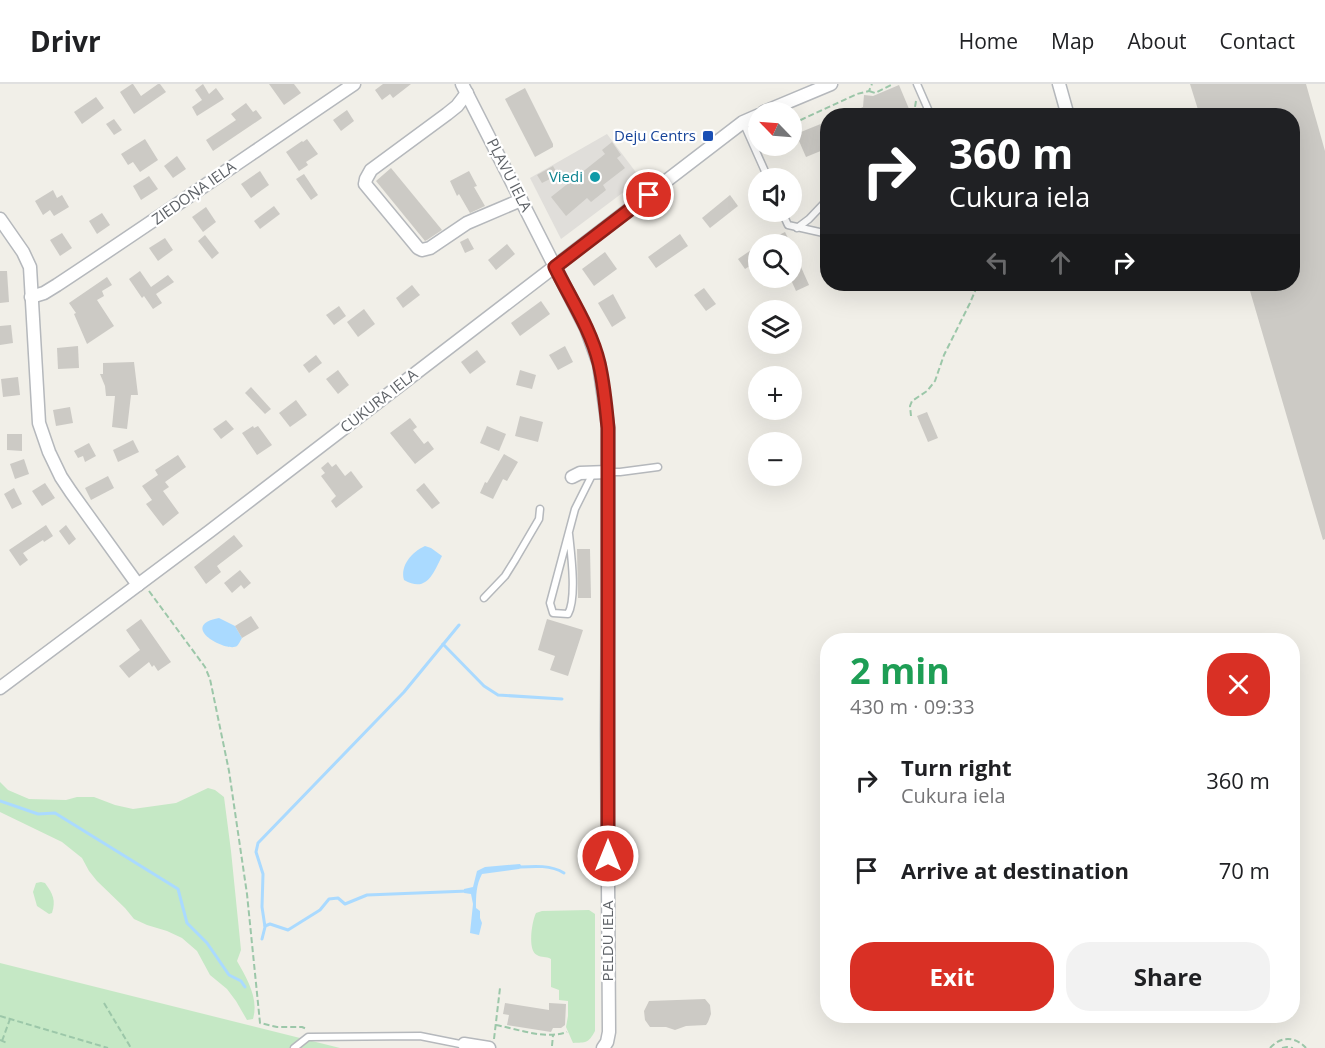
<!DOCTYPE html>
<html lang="en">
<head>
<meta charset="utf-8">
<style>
	:root { --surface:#fff; --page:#f2f2f2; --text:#202124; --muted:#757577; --line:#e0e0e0; --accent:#d93025 }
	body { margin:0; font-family:"Open Sans",sans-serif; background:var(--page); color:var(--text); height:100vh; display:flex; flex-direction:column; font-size:22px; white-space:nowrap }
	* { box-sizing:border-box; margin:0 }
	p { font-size:20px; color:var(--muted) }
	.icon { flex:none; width:33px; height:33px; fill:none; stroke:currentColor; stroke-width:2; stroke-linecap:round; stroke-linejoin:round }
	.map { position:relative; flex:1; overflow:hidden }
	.sheet { position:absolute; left:820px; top:549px; width:480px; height:390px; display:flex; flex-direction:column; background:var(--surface); border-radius:24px; box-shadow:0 6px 24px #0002 }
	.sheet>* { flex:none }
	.hud { position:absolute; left:820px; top:24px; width:480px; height:183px; border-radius:24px; box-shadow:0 6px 24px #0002; background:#202124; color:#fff; overflow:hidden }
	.needle { width:39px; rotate:295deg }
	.buttons { position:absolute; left:748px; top:18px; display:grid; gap:12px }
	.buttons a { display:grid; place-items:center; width:54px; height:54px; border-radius:50%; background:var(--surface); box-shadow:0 6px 24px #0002; font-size:30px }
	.pin { position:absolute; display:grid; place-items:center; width:51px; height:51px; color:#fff; margin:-26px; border:3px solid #fff; border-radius:50%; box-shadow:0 2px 6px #0007 }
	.me { position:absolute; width:66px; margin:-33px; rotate:0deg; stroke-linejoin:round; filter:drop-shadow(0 0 4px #0008) }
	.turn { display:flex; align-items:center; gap:21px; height:126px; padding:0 30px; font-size:27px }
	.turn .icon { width:78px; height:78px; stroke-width:2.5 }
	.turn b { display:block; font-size:42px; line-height:51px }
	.lanes { display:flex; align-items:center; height:57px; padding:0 30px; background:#0003; justify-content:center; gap:30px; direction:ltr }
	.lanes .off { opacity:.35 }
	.round { display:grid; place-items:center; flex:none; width:63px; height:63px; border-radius:24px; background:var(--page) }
	.overview { display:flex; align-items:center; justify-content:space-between; height:102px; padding:0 30px }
	h1 { font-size:36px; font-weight:700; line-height:45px; color:#1e9e55 }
	.primary-button { display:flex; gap:12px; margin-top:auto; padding:12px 30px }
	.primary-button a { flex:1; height:69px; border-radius:24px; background:var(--accent); color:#fff; font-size:24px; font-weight:700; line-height:69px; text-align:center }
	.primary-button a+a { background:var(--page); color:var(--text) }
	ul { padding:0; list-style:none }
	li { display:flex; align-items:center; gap:18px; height:90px; padding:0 30px }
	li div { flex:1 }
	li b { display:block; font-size:22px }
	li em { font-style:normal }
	header { display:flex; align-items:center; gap:36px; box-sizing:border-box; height:84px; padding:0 30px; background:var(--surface); border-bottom:2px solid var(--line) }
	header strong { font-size:28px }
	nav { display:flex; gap:33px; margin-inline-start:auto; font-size:21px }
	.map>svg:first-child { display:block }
	.industrial { fill:#e0deda }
	.green { fill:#c5e8c5 }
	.water { fill:#aadaff }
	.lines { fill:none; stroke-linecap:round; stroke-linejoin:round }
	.stream { stroke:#aadaff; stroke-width:3 }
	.building { fill:#cccac5 }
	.service-casing { stroke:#b5b8bc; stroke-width:9 }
	.minor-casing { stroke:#b5b8bc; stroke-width:15 }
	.path { stroke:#9cc7a9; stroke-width:2; stroke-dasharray:6 3; stroke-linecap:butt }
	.service { stroke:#fff; stroke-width:6 }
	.minor { stroke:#fff; stroke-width:12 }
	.route-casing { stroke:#8d1f18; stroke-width:15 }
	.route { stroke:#d93025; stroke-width:10 }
	.transit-dot { fill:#1a4fb4; stroke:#fff; stroke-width:2 }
	.culture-dot { fill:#0f9aa8; stroke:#fff; stroke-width:2 }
	.labels { text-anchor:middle; stroke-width:4.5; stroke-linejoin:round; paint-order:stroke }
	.transit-label { font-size:15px; fill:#164399; stroke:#fff; text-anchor:end }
	.street-label { font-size:15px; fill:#5f6368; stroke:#fff }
	.culture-label { font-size:15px; fill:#0d838f; stroke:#fff; text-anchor:end }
</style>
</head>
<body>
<header>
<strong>Drivr</strong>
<nav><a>Home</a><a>Map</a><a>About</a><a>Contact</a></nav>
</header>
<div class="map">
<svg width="1325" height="964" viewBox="0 0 1325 964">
	<rect width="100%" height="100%" fill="#f1efe8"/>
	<polygon class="industrial" points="607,50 641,95 561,155 530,94"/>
	<g class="green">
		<path d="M0 698 8 706 29 715 66 716 77 713H94L115 721 133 725 176 719 208 704 215 706 224 713 231 767 241 866 237 877C247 895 259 914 253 935L247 936 236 917 227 905 210 891 197 867 182 854 167 847 147 841 134 835 125 824 97 797 89 787 82 774 62 758 0 728Z"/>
		<path d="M41 798 45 799C53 810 56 816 52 829L49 830 37 822 33 808 36 799Z"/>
		<path d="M589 826 595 830V947C588 960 586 958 573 959L566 943 568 932V917L559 916V906L551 903V875C546 872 542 874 537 871 527 866 532 837 536 829L542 827Z"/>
		<polygon points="0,879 340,964 0,964"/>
	</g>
	<g class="water">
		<path d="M425 462 431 464 442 472C433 490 427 509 404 496 400 481 412 468 425 462Z"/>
		<path d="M219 534 235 542 242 554C240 557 239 560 237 562 227 569 177 542 219 534Z"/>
		<path d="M520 780 522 783 519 785 482 790C476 801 476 812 476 824L480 827V834L482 839 479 851 470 849 473 820 471 810 464 809V805L473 803 477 787 485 783Z"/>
	</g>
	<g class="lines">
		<g class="stream">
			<polyline points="443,560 484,602 498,611 562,615"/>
			<polyline points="0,717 38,730 55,729 178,805 187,839 207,859 229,891 241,897 245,903"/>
			<path d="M520 783C535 782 551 781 564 789"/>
			<polyline points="265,842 270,840 288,846 320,826 329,815 338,814 345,820 367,811 468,807"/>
			<polyline points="262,855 265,843 262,823 263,790 256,768 258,759 404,608 459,541"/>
		</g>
	</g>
	<g class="building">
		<polygon points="132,0 133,0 141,12 158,0 160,0 166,8 134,30 120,8"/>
		<polygon points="203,0 209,10 216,4 224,15 197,32 192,23 202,16 195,6"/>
		<polygon points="269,0 294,0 301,9 284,21"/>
		<polygon points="383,0 411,0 393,14 390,10 382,16 375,6"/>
		<polygon points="1190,0 1306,0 1325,67 1325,455 1323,456 1248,200 1293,200 1293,32 1200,32"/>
		<polygon points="899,1 912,32 842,32 863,23 864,11 873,12"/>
		<polygon points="525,4 553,60 553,63 535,73 505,15"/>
		<polygon points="96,13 104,24 82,40 74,28"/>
		<polygon points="246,19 253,28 256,26 262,34 213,67 206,56 236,36 231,30"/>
		<polygon points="347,26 354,37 341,47 333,36"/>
		<polygon points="114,35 122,46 114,51 106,40"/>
		<polygon points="828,37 828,64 806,73 796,50"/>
		<polygon points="145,55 158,76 140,88 133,78 128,81 121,70"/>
		<polygon points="307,55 318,70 306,78 308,81 299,87 286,68 302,57 303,58"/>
		<polygon points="612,58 621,71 617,74 625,84 603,101 606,106 591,118 587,114 566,132 551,113 605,70 602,66"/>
		<polygon points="177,72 186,85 173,94 164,82"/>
		<polygon points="553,82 558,91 542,99 537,91"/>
		<polygon points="391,84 442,146 427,156 425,157 376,97"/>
		<polygon points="260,87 269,101 251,114 241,100"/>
		<polygon points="469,87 477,102 474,103 485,122 470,129 459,110 457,112 450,97"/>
		<polygon points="304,90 318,111 311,116 296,95"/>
		<polygon points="149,92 158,105 141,116 133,102"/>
		<polygon points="53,106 57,114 62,111 69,123 54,132 50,126 43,131 35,117"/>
		<polygon points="730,111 738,122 710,144 702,134"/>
		<polygon points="274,122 280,130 260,145 254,137"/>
		<polygon points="206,123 216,138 203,148 192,133"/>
		<polygon points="102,129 110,141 97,150 89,137"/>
		<polygon points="785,148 791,160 779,160 775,153"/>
		<polygon points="62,149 72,164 60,172 50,156"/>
		<polygon points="680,150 688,162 656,184 648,173"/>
		<polygon points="205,151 219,169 212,175 198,157"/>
		<polygon points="165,154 173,166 158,177 149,164"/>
		<polygon points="468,154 474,165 465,169 460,158"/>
		<polygon points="507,160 515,170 496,186 488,176"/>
		<polygon points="792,163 809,201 796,207 792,198"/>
		<polygon points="754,164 759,171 759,176 745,185 738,175"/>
		<polygon points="605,168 617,185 594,202 582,185"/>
		<polygon points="0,187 7,187 9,218 0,219"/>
		<polygon points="140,187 151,203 168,191 174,198 156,210 162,219 153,225 144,212 142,214 129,195"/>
		<polygon points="107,193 112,201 102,207 104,212 97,216 114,242 87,260 74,230 76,229 69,219"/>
		<polygon points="412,201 420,211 403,224 396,214"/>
		<polygon points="704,204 716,220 706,227 694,211"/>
		<polygon points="613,210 626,234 612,243 598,219"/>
		<polygon points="541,217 550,230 520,252 511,239"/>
		<polygon points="339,222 346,232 334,241 326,231"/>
		<polygon points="364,225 375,240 358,253 347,238"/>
		<polygon points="11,241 13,259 0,261 0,242"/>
		<polygon points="78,262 79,284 58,285 57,264"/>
		<polygon points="565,262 573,278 558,286 549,271"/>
		<polygon points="477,266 486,278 470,290 461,278"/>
		<polygon points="316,271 322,279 309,289 303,281"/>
		<polygon points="134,278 138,311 131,311 127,345 112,343 115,312 106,312 105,302 100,290 103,290 103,279"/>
		<polygon points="338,286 349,301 338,310 326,295"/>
		<polygon points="520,286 536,291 532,305 516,301"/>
		<polygon points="18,293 20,311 3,313 1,295"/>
		<polygon points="251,303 271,325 265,330 245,309"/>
		<polygon points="296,316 307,331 290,343 279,329"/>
		<polygon points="70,323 73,339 56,342 53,326"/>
		<polygon points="927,328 938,354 928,358 917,332"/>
		<polygon points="520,332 543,338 538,358 515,352"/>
		<polygon points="410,334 417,343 413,346 424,360 428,357 434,365 415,380 390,349"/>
		<polygon points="226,336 234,345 221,355 213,345"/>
		<polygon points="253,342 254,344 258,342 272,361 257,371 242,349"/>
		<polygon points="487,342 506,350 499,367 480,359"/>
		<polygon points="7,350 22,350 22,367 7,366"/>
		<polygon points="133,356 139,368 118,378 113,366"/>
		<polygon points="89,359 96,372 85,378 83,372 78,374 74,367"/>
		<polygon points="504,370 518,378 507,397 503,395 493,415 480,409 485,398 487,399"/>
		<polygon points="178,371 186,383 165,398 169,403 163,407 179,429 163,442 146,420 152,416 142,402 158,391 155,386"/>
		<polygon points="24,375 29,390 15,395 10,380"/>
		<polygon points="328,378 332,383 336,380 345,392 351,387 363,403 336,424 331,417 336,412 321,392 325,389 321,384"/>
		<polygon points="108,392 114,404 91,416 85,404"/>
		<polygon points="45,399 55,414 42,422 32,407"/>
		<polygon points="424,399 440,419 432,425 416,406"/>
		<polygon points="14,404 22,420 12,425 4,410"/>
		<polygon points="46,441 53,452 44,458 43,456 23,469 28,476 20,482 9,466"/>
		<polygon points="66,441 76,455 69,461 59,447"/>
		<polygon points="234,451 243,462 217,482 221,488 206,500 194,483"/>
		<polygon points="577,465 590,465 591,514 578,514"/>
		<polygon points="240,486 251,499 244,505 241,501 232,509 224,499"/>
		<polygon points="251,532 259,544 242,554 235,542"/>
		<polygon points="141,535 171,578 158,587 154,581 152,583 149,578 129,594 119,582 140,566 126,546"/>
		<polygon points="547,535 583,546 568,592 550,586 555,572 538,566"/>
		<polygon points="705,915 710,921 711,930 708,938 706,941 686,942 675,946 666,943 650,943 645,936 644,927 649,917"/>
		<polygon points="505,919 549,926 549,919 566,920 565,941 561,944 553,944 551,948 507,941 509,931 503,930"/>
	</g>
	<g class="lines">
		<g class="service-casing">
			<g id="service">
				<polyline points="917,0 931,32"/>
				<polyline points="743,38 768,94"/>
				<polyline points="782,128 788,141 828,150"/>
				<polyline points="797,144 809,135 828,115"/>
				<polyline points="608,388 620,388 658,383"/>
				<path d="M569 450C571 469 577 514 568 530L553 529 550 519 575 425 593 389"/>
				<polyline points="484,514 505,492 515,476 539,435 540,425"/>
				<polyline points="294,964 308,953 420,952 465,961"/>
			</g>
		</g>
		<g class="minor-casing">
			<g id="minor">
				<polyline points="462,0 586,244 599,280 608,343 608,511 607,645 609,948 607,958 603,964"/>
				<polyline points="1059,0 1068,32"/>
				<polyline points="467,9 457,22 447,30 371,86 366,95 365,100 418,164 422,166 430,164 467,139 521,116"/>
				<polyline points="764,28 831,0"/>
				<polyline points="0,135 23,168 30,183 39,339 49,368 61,393 71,408 138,501"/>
				<path d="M31 213 44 209 57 201C157 135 255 67 354 0"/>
				<polyline points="572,393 580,389 608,388"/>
				<polyline points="0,604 210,447 743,38 759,31"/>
				<polyline points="464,960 489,964"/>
			</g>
		</g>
		<g class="path">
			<polyline points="869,7 875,9 893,0"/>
			<polyline points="916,17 915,23 918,32"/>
			<polyline points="792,40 857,10 869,7 872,0"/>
			<polyline points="911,332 910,322 912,317 927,307 935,297 944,271 970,219 978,200"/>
			<polyline points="149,507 205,583 210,595 229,687 247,810 260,939 277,943 302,943 307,945"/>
			<polyline points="104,919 131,964"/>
			<polyline points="0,932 108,964"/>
			<path d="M496 941C518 945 545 956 567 948"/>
			<polyline points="494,955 500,904"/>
			<polyline points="0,956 7,959"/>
			<polyline points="2,957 10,935"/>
			<polyline points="552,962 553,951"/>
			<path d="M1270 964C1281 952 1295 952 1306 964"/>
			<polyline points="1282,964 1287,963 1293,964"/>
		</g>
		<use href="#service" class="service"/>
		<use href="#minor" class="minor"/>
	</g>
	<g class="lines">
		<g class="route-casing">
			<path id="route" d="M608 772V344C606 322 604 300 599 279 591 245 570 214 555 183L649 111"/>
		</g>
		<use href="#route" class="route"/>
	</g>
	<rect class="transit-dot" x="702" y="46" width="12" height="12" rx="3"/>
	<circle class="culture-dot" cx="595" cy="93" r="6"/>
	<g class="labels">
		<g class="transit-label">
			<text x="696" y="57">Deju Centrs</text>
		</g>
		<g class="street-label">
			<text transform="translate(509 91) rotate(63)" y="5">PĻAVU IELA</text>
			<text transform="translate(194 109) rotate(-35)" y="5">ZIEDOŅA IELA</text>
			<text transform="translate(379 317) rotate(-38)" y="5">CUKURA IELA</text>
			<text transform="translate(608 857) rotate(-90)" y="5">PELDU IELA</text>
		</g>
		<g class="culture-label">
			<text x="583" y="98">Viedi</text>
		</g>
	</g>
</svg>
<div class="buttons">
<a><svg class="needle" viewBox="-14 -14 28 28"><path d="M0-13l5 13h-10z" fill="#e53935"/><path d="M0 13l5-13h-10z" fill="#757577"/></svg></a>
<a><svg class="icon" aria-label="sound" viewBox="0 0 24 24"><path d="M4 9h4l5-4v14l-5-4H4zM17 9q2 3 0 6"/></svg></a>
<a><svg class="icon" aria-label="search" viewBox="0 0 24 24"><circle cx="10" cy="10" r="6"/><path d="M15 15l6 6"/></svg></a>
<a><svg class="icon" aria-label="layers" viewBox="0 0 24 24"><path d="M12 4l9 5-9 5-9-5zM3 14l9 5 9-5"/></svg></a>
<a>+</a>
<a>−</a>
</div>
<div class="pin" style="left:649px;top:111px;background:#d93025"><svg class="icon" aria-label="arrive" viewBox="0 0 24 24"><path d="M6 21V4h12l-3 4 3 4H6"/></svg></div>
<svg class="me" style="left:608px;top:772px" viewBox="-20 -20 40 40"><circle r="17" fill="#d93025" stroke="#fff" stroke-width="3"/><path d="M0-11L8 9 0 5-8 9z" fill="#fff"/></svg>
<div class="hud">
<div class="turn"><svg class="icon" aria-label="right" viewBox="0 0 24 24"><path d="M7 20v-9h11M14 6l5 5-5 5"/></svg><div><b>360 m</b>Cukura iela</div></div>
<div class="lanes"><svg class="icon off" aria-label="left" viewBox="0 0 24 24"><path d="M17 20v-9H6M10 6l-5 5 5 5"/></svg><svg class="icon off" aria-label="ahead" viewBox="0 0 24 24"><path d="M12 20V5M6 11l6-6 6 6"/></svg><svg class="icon" aria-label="right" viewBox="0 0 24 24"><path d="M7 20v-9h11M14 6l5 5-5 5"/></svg></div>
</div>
<section class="sheet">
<div class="overview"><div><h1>2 min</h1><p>430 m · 09:33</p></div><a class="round" style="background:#d93025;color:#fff"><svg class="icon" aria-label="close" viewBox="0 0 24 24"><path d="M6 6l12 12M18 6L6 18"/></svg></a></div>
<ul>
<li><svg class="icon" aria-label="right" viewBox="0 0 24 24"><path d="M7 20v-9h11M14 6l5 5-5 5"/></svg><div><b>Turn right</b><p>Cukura iela</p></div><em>360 m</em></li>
<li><svg class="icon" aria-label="arrive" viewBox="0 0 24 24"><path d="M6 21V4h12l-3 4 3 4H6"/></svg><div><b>Arrive at destination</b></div><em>70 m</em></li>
</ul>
<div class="primary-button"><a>Exit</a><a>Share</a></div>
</section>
</div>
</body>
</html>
